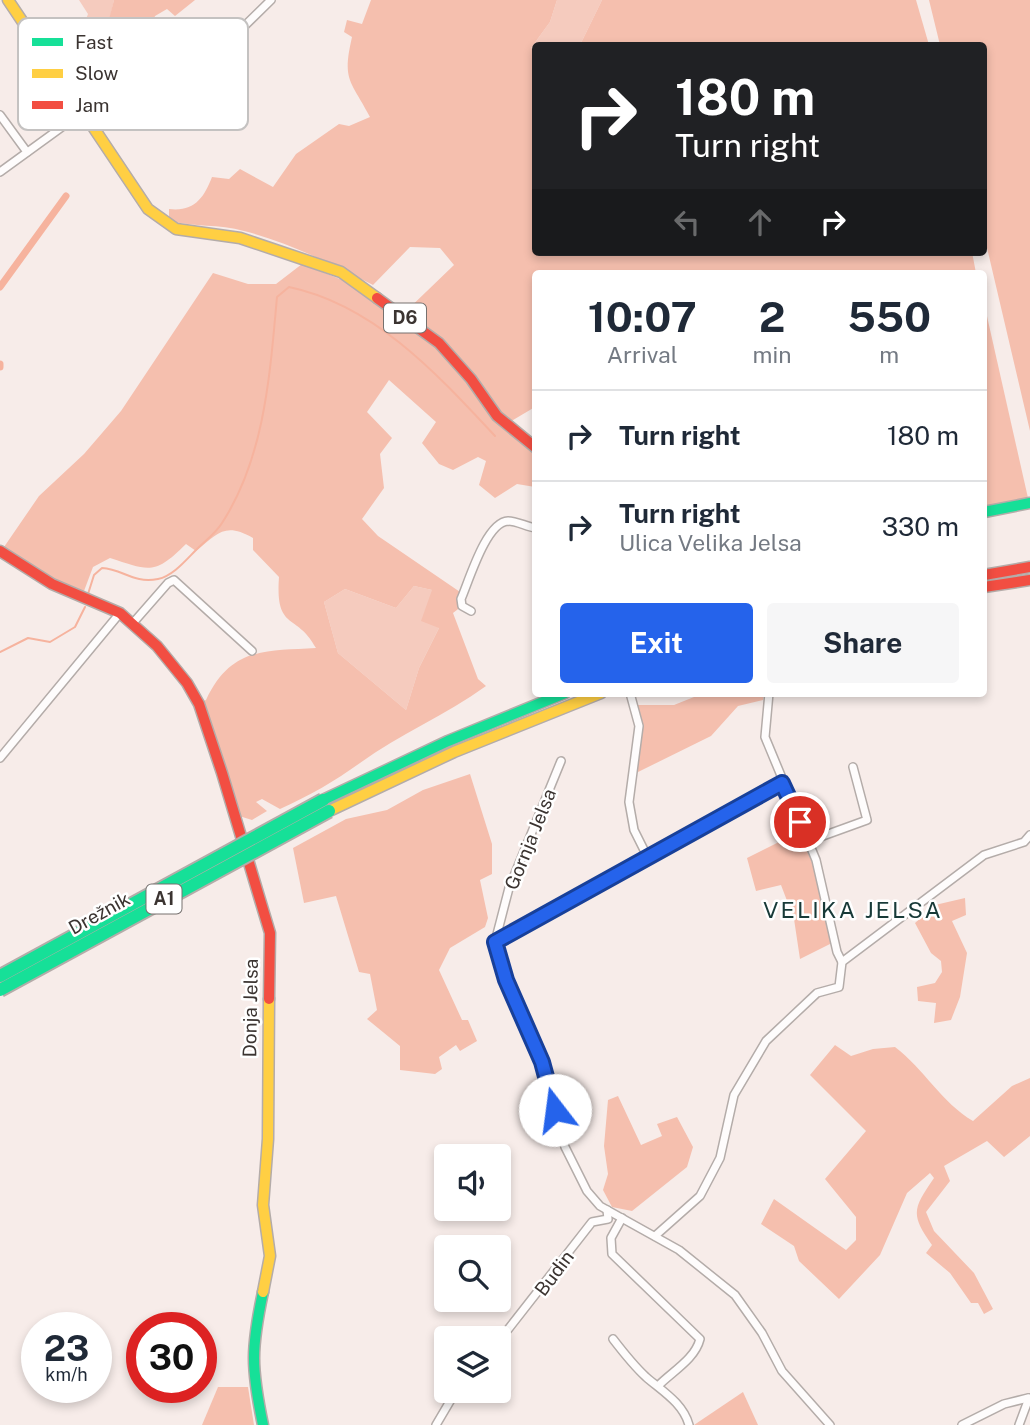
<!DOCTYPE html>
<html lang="en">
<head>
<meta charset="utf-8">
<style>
	:root { --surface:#fff; --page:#f6f6f7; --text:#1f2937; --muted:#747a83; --line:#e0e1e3; --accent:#2563eb }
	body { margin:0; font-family:"Public Sans",sans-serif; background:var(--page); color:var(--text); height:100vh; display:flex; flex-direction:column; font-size:26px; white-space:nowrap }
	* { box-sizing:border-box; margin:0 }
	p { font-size:23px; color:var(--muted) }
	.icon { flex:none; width:38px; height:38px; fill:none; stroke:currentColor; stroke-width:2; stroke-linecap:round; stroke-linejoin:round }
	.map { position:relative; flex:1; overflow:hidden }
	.side { position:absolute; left:532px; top:270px; width:455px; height:427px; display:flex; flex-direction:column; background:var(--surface); border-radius:7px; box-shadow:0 4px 10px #0003 }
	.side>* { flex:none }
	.top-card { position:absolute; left:532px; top:42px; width:455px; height:214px; border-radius:7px; box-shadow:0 4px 10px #0003; background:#202124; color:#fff; overflow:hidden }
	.tools { position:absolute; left:434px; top:1144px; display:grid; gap:14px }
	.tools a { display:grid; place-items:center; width:77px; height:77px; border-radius:7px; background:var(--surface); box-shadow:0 4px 10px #0003; font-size:35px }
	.speed { position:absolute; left:21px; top:1312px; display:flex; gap:14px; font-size:35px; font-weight:700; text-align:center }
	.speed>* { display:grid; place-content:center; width:91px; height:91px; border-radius:50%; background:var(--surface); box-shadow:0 4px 10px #0003; line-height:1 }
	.speed small { font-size:18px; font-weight:400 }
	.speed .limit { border:10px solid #d22; background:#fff; color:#111 }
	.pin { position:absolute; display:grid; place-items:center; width:60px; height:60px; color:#fff; margin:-30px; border:4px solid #fff; border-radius:50%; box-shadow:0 2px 7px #0007 }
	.me { position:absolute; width:77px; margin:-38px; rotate:345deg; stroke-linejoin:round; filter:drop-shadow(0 0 5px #0008) }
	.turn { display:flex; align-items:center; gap:24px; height:147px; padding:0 28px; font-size:32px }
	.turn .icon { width:91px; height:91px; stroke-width:2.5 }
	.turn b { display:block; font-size:49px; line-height:60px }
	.lanes { display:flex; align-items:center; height:66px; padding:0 28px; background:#0003; justify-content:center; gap:35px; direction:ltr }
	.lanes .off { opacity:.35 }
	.eta { display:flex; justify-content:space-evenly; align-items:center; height:119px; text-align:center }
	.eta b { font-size:42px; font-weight:700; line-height:49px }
	.cta { display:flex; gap:14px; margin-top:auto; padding:14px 28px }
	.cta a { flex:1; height:80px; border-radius:7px; background:var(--accent); color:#fff; font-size:28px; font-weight:700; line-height:80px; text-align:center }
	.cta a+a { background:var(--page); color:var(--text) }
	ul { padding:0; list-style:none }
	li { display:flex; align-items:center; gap:21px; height:91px; padding:0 28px; border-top:2px solid var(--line) }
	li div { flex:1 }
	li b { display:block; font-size:26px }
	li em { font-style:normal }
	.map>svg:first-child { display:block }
	.green { fill:#f5cbbe }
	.forest { fill:#f5bfae; fill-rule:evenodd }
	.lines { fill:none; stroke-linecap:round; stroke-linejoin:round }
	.stream { stroke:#f6b39e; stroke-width:2 }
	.canal { stroke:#f6b39e; stroke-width:7 }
	.street-casing { stroke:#b4aca9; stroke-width:10 }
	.fast-casing { stroke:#b4aca9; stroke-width:13 }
	.slow-casing { stroke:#b4aca9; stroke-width:13 }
	.jam-casing { stroke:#b4aca9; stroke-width:13 }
	.street { stroke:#fefcfc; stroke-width:7 }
	.fast { stroke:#16e098; stroke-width:10 }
	.slow { stroke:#ffcf43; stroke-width:10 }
	.jam { stroke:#f24e42; stroke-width:10 }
	.fast-bridge-casing { stroke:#b4aca9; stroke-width:16; stroke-linecap:butt }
	.fast-bridge { stroke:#16e098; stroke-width:12 }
	.route-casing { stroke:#184099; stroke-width:18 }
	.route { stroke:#2563eb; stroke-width:12 }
	.labels { text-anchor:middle; stroke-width:5; stroke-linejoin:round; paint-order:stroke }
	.shield { fill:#fff; stroke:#76716f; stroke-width:2 }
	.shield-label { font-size:18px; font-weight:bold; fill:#3b3431 }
	.street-label { font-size:19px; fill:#3b3431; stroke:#fff }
	.quarter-label { font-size:23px; letter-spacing:2px; fill:#183a38; stroke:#fff }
	.key { fill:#fff; stroke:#c4c2c1; stroke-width:2 }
	.key-label { font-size:19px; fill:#3b3431 }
</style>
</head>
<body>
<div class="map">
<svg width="1030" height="1425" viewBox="0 0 1030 1425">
	<rect width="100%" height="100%" fill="#f7ece9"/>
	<g class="green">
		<polygon points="79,0 114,0 108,27 92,38 84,25 88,14"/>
		<polygon points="557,0 602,0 580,45 536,46 535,50 531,48 550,22"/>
		<polygon points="414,586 432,590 439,628 419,668 406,710 338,653 324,602 345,589 396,608"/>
	</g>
	<g class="forest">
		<path d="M114 0H195L175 16 167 9 155 16 141 56 127 81 103 86 98 78 92 106 87 102C86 81 84 67 70 51L64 54 56 42 84 25 92 38 107 27Z"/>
		<path d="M371 0H557L550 22 531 48 536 50V252H972L976 273H536L535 407 501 427 535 455V487L517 484 495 498 479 485 486 461 478 457 453 470 439 464 422 443 436 422 389 380 367 412 392 438 380 454 384 488 362 519 378 536 463 594 462 606 453 613 478 679 486 686C446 715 400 734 360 763 335 781 309 796 280 809L262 799 256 802 267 811 252 820 236 815 201 702 206 700C231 647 265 651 316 648 297 612 275 632 279 577L253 550V538C225 522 218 533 196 551L186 544C155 575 150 571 110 558L93 567 84 591 51 578 4 547 39 496 84 454 121 411 213 273 248 284H276L302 264 355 285 400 317 454 265 440 248 410 247 373 285C332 264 288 242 244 231 219 224 194 227 169 221V209C194 212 204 198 212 177L229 179 240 169 273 187 296 154 339 124 349 126 370 117C350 79 342 81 352 37L344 32 347 20 362 24ZM414 586 432 590 421 621 439 628 419 668 406 710 338 653 324 602 345 589 396 608Z"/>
		<polygon points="602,0 916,0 929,45 580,45"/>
		<polygon points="929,0 1030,0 1030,431 984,235 984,46 940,45"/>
		<polygon points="984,303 1028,498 984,507"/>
		<polygon points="704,693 764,693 763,700 738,706 711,736 636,773 643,724 637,705 674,705"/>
		<polygon points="470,774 492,844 492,874 480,880 488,918 485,927 450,948 439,970 462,1020 468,1020 477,1041 460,1051 456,1045 439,1057 442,1069 435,1074 400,1070 400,1046 367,1019 377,1010 370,974 359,972 336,896 304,903 293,848 346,819 387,810 423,790"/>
		<polygon points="799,832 813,865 834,942 800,959 794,919 781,885 756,891 747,858"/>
		<polygon points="965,898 966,915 952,921 967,953 960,997 951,1020 934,1023 936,1003 918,1001 917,987 935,983 942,972 941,961 931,953 915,923 935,905"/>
		<path d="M835 1045 851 1056 873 1049 895 1047C924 1069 942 1103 973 1121L1012 1086 1030 1078V1136L1004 1157 987 1141 944 1166 950 1181 926 1212 934 1231 974 1273 993 1309 984 1314 978 1303H971L950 1273 926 1253 932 1245C910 1214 913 1209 934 1178L930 1173 907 1193 880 1255 839 1299 799 1261 794 1246 761 1224 774 1199 846 1250 856 1240V1217L825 1179 866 1131 810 1075Z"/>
		<polygon points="618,1096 641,1145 662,1136 657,1124 677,1117 693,1147 687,1167 632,1211 612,1207 603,1190 608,1174 604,1146 608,1100"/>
		<polygon points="218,1387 248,1387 254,1425 202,1425"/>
		<polygon points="743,1392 758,1425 694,1425"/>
	</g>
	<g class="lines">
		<g class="stream">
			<path d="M88 594 94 575 102 568C123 569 133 584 158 579 173 576 186 560 196 550 205 541 216 533 222 523 265 457 270 373 277 297L289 287C375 305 438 375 495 436"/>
			<polyline points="0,652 28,638 50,642 75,627 85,607"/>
		</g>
		<g class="canal">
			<polyline points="0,287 66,196"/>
			<polyline points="0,364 0,367"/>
		</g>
		<g class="street-casing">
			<g id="street">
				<polyline points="0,115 27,152"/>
				<polyline points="91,122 146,110 177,92 271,0"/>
				<polyline points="0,172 84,111"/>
				<path d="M471 611 462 606 461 599C469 581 486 522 508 521 517 521 527 527 536 528"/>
				<polyline points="133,623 168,583 174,580 252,651"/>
				<polyline points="769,693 765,737 816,860 837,952 842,962"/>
				<polyline points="0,758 120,613"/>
				<polyline points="561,761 509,888 495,942 506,980 542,1062 565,1147 587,1191 600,1206 679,1250 735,1295 762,1333 782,1371 830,1425"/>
				<polyline points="809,841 867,820 853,767"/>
				<polyline points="648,858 782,783"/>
				<polyline points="495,941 648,858 634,830 629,802 639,726 630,693"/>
				<path d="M622 1218 611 1238 612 1254 700 1339C695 1359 673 1371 659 1385"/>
				<polyline points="655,1236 700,1196 720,1158 734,1095 766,1041 817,993 839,987 842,962 984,855 1024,842 1030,835"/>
				<path d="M613 1339C623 1352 634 1366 646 1377 662 1391 683 1403 689 1425"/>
				<polyline points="499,1341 592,1222 608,1219 607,1210"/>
				<polyline points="436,1425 456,1391"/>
				<polyline points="962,1425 1004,1404 1028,1398"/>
				<polyline points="1019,1425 1029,1398"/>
			</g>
		</g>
		<g class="fast-casing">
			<g id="fast">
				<polyline points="984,512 1030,503"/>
				<polyline points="323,800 448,741 565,693"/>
				<path d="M263 1292C251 1349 251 1367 263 1425"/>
			</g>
		</g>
		<g class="slow-casing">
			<g id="slow">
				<polyline points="8,0 148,209 176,229 240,238 341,272 377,298"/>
				<polyline points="329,811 454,752 601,693"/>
				<polyline points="263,1292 270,1256 263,1205 268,1139 269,999"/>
			</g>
		</g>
		<g class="jam-casing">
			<g id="jam">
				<polyline points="377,298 439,343 471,379 497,416 536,448"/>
				<polyline points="0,551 52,584 120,613 157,646 187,683 199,704 222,773 270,933 269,999"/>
				<polyline points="984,575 1030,567"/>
				<polyline points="984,587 1030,580"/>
			</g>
		</g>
		<use href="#street" class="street"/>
		<use href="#fast" class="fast"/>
		<use href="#slow" class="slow"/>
		<use href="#jam" class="jam"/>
		<g class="fast-bridge-casing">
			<g id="fast-bridge">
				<polyline points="0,976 323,800"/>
				<polyline points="0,990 329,811"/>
			</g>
		</g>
		<use href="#fast-bridge" class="fast-bridge"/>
	</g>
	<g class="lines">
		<g class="route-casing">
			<polyline id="route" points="555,1110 542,1062 506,980 495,942 782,783 800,822"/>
		</g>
		<use href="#route" class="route"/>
	</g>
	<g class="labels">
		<g class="shield">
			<rect x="384" y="303.5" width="42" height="29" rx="5"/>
			<rect x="146.5" y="884.5" width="35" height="29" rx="5"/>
		</g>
		<g class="shield-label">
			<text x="405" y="324">D6</text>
			<text x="164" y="905">A1</text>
		</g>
		<g class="street-label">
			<text transform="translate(530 839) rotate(-68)" y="7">Gornja Jelsa</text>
			<text transform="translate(99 913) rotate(-29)" y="7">Drežnik</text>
			<text transform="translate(250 1008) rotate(-89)" y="7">Donja Jelsa</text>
			<text transform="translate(554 1273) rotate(-53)" y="7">Budin</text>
		</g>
		<g class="quarter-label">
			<text x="853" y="918">VELIKA JELSA</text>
		</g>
	</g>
	<rect x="18" y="18" width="230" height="112" rx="10" class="key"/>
	<rect x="32" y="38" width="31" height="8" fill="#16e098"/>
	<rect x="32" y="69" width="31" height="9" fill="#ffcf43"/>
	<rect x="32" y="101" width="31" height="8" fill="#f24e42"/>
	<g class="key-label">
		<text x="75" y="49">Fast</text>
		<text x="75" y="80">Slow</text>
		<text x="75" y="112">Jam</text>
	</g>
</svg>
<div class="tools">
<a><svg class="icon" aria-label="sound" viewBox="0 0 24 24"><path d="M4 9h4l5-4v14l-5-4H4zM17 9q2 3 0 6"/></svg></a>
<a><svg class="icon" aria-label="search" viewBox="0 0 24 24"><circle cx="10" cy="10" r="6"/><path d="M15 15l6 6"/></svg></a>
<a><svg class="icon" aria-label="layers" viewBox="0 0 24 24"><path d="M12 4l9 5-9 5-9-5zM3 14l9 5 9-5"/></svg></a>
</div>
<div class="speed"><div>23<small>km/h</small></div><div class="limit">30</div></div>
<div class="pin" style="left:800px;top:822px;background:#d93025"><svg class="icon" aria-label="arrive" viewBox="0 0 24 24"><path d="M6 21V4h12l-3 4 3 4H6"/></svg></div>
<svg class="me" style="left:555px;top:1110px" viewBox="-20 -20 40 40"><circle r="19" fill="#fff"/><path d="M0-13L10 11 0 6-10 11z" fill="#2563eb"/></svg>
<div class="top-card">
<div class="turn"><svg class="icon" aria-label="right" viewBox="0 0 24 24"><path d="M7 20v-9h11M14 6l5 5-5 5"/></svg><div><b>180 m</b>Turn right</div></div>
<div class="lanes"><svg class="icon off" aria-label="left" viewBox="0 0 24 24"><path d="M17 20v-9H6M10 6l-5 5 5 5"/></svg><svg class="icon off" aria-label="ahead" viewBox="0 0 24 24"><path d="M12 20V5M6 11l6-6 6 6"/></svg><svg class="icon" aria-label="right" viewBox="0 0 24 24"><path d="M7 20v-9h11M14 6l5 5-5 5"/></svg></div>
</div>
<section class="side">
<div class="eta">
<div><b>10:07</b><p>Arrival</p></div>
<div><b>2</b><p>min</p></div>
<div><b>550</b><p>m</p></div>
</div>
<ul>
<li><svg class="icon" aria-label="right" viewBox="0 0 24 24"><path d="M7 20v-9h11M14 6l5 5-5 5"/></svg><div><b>Turn right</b></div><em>180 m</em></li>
<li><svg class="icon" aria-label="right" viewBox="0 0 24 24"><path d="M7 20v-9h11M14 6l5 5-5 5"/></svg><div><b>Turn right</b><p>Ulica Velika Jelsa</p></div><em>330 m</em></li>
</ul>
<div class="cta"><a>Exit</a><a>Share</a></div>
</section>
</div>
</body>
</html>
